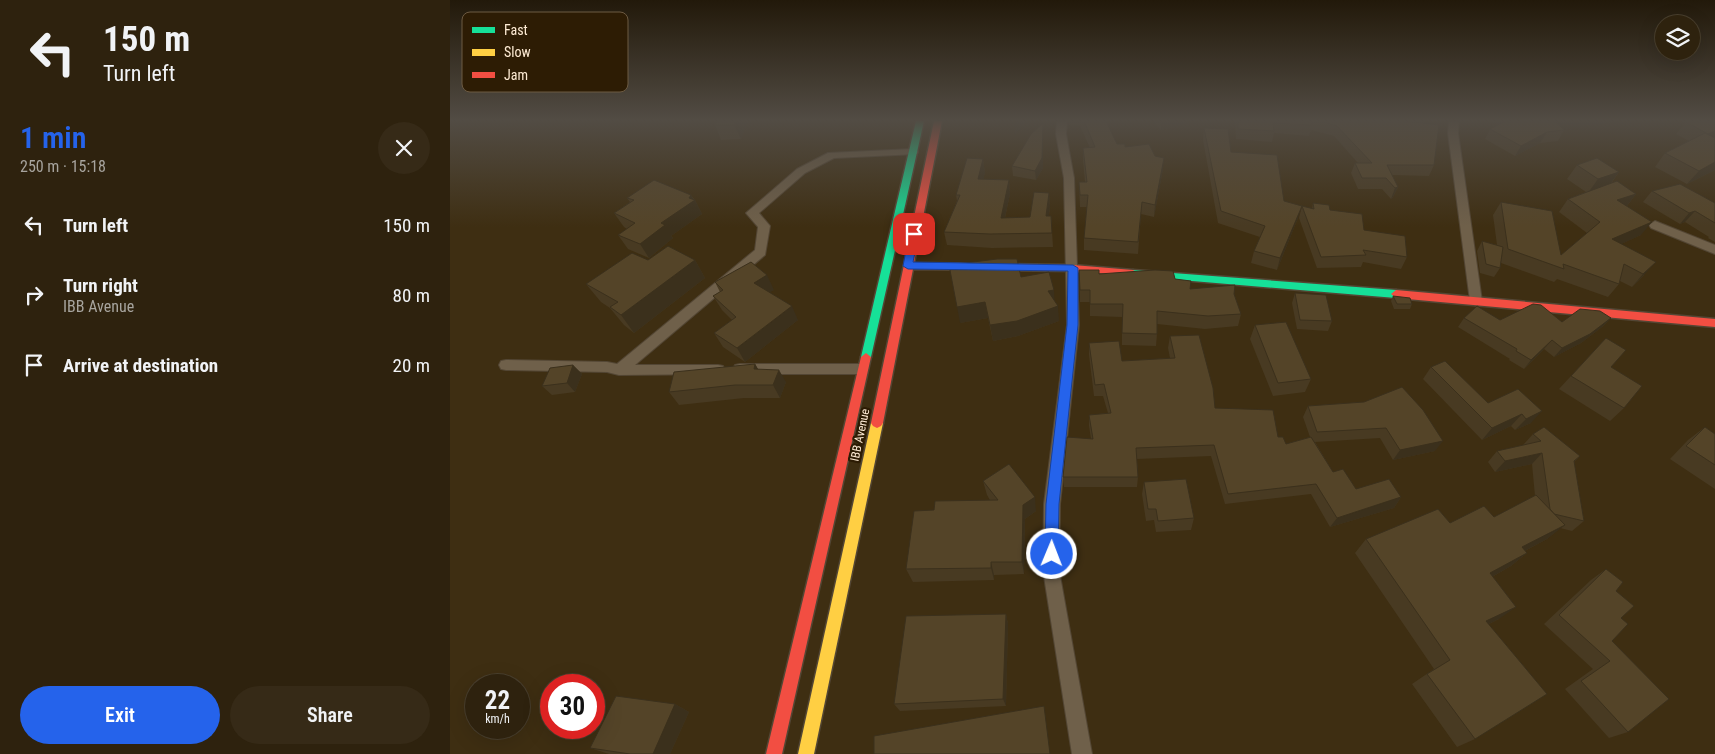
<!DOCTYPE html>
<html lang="en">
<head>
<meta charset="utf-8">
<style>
	:root { --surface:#2e220e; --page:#362a17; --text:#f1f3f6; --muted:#a7a49e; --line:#493f2e; --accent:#2563eb }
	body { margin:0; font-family:"Roboto Condensed",sans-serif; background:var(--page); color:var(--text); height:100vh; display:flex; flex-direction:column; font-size:19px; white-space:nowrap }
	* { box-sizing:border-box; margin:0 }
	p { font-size:16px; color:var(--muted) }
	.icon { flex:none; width:28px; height:28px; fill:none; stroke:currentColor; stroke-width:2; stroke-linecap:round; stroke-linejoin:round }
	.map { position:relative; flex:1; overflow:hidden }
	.side { display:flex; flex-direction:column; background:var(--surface); width:450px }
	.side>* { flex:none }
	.guide { background:#2e220e; color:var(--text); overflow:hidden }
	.fabs { position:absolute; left:1205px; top:15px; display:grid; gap:10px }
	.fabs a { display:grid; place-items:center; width:45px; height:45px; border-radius:50%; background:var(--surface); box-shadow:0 5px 20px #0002,0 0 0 1px var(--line); font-size:25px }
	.speed { position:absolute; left:15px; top:674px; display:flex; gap:10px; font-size:25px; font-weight:700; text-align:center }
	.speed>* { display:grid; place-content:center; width:65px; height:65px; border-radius:50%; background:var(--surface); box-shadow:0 5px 20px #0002,0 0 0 1px var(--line); line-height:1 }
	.speed small { font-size:12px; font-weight:400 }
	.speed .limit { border:8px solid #d22; background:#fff; color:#111 }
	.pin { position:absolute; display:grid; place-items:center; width:42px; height:42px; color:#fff; margin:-21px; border-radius:10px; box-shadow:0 2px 8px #0006 }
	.me { position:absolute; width:55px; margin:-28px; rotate:1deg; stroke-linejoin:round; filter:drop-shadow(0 0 4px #0008) }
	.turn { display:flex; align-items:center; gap:18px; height:105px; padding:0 20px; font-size:22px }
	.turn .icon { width:65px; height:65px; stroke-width:2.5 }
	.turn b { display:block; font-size:35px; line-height:42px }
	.round { display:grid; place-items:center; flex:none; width:52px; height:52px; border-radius:26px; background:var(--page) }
	.headline { display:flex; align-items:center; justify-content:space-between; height:85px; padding:0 20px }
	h1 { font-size:30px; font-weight:600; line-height:38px; color:var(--accent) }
	.button { display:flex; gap:10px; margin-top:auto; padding:10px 20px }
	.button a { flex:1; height:58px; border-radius:30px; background:var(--accent); color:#fff; font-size:20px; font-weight:600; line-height:58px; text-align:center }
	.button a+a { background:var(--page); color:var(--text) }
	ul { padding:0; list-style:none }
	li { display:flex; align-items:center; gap:15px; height:70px; padding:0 20px }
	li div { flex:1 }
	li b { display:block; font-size:19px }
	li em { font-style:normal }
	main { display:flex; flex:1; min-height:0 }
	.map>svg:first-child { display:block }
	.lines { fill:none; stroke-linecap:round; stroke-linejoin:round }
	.street-casing { stroke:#534634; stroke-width:2 }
	.fast-casing { stroke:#534634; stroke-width:3 }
	.slow-casing { stroke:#534634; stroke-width:3 }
	.jam-casing { stroke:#534634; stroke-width:3 }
	.street { fill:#6f604a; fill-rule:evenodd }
	.fast { fill:#16e098; fill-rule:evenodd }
	.slow { fill:#ffcf43; fill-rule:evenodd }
	.jam { fill:#f24e42; fill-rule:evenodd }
	.wall { fill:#483a22 }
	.shaded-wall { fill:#3b301c }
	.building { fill:#544428; stroke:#3b301c }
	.route { fill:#2563eb; stroke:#184099 }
	.labels { text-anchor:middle; stroke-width:4.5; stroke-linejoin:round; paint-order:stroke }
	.street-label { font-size:12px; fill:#feebd4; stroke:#2d1c04 }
	.key { fill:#2d1c04; stroke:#6c5a42; stroke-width:1 }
	.key-label { font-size:14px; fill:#feebd4 }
</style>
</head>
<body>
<main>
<section class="side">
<div class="guide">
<div class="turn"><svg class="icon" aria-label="left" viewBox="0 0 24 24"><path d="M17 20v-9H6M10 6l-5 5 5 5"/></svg><div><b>150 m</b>Turn left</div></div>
</div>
<div class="headline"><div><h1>1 min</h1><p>250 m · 15:18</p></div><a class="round"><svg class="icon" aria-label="close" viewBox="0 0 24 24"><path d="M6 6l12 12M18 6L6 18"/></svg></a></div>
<ul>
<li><svg class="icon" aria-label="left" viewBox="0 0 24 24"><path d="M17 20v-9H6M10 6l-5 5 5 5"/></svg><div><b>Turn left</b></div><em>150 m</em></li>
<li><svg class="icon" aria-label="right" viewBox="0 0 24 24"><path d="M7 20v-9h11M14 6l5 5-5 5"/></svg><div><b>Turn right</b><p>IBB Avenue</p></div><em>80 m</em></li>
<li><svg class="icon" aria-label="arrive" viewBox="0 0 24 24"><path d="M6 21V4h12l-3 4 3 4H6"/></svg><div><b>Arrive at destination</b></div><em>20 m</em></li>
</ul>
<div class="button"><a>Exit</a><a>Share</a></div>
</section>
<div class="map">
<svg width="1265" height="754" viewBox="0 0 1265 754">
	<rect width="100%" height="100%" fill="#3e2e12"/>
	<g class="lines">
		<g class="street-casing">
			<g id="street">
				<polygon points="607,121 617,121 616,134 624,178 629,325 610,504 609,570 642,754 622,754 593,570 594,504 617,325 614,178 606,134"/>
				<polygon points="999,121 1009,121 1008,133 1032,301 1030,304 1022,304 1020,301 998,133"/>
				<polygon points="463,149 467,150 468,152 467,154 384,158 355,173 309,213 320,226 315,255 185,365 268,365 273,366 275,370 273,374 169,375 157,372 56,370 51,369 49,365 51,361 56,360 157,362 167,364 305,250 308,227 296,213 347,169 378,153"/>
				<polygon points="1205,221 1265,245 1265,254 1201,228 1199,225"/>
				<polygon points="290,364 411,364 416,365 418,369 416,373 411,374 290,374 285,373 283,369 285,365"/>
			</g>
		</g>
		<g class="fast-casing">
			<g id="fast">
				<polygon points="466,121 474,121 421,357 416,361 411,357"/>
				<polygon points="683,270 946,290 951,294 946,298 683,276 678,273"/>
			</g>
		</g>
		<g class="slow-casing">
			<polygon id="slow" points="427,418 431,420 433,423 364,754 348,754 421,423 423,420"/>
		</g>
		<g class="jam-casing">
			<g id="jam">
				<polygon points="484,121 492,121 464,263 623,265 683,270 688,273 683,276 623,271 463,269 433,423 431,426 427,428 423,426 421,423"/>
				<polygon points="946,290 1265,319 1265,327 946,298 941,294"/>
				<polygon points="416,353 421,357 332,754 316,754 411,357"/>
			</g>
		</g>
		<use href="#street" class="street"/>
		<use href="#fast" class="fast"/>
		<use href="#slow" class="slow"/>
		<use href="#jam" class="jam"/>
	</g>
	<g class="wall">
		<polygon points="267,121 298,121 291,139 271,140 265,125"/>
		<polygon points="618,121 656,121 667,144 705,156 713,169 704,217 691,214 688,254 634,250 634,238 637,207 630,207 629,182 635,182 633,159 633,148 640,148 630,126 619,125"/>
		<polygon points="703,121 737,121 737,123 711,130"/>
		<polygon points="785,121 975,121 974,123 984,165 979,176 942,175 948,187 943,197 941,199 932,189 908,189 901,173 905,163 908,163 884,136 861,130 859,136 824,133 822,142 786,139"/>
		<polygon points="1037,121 1163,121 1163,122 1113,129 1114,130 1108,141 1090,143 1065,156 1035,139 1040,129 1050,124"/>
		<polygon points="1233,121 1265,121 1265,170 1237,184 1205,167 1215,153 1239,141 1226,134 1235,123"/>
		<polygon points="593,123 593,168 586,180 563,176 562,166"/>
		<polygon points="754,128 834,201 848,218 827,270 801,263 804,251 810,237 768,223 753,140"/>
		<polygon points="533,159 535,173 533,179 559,180 560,194 555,218 580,217 599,193 600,207 599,216 601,216 603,247 542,248 497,245 494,232 507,201 506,195"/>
		<polygon points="1127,165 1169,172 1161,184 1186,194 1177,206 1191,235 1171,244 1194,275 1182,287 1170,281 1169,284 1158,297 1107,279 1104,282 1051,263 1050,268 1044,277 1030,273 1027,251 1032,241 1047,245 1043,215 1051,202 1111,255 1137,233 1109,212 1118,199 1136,192 1117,179"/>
		<polygon points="1202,191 1265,203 1265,242 1258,238 1259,237 1235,222 1230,224 1193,202"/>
		<polygon points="241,195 244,199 245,200 252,214 221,236 223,238 199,258 178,249 168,235 177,229 174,227 164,213 180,202 177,198"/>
		<polygon points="863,203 880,210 957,257 951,269 913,262 911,267 867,268 849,218 852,206 862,209"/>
		<polygon points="198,260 245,260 255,278 184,333 174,325 160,308 151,302 136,284"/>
		<polygon points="629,270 649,274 725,279 740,289 784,294 791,314 788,326 755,329 707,324 707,334 706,346 672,345 672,317 640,316 640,302 630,302"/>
		<polygon points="571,277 604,290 604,300 609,321 568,336 543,341 538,318 510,323"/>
		<polygon points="265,282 324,290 319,292 348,320 295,362 273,347 264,333 282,320 272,310 263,296 270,292"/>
		<polygon points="845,293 882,321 878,331 847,329 842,303"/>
		<polygon points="943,296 962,304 960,309 944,309 941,301"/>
		<polygon points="1014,318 1050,320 1112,322 1161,318 1152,327 1131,343 1104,357 1094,349 1074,369 1059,360 1060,359 1008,327"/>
		<polygon points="805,325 861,379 855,392 823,396 800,339"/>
		<polygon points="720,336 765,408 828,437 836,444 860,437 853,417 858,406 914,402 985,451 943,460 930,438 865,442 883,472 906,489 951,497 944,508 880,527 861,494 775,504 761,456 687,459 688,477 687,487 614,487 613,477 641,439 639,426 639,415 658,413 653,396 644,396 639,355 639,343 672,361 720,358 718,348"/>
		<polygon points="1156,338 1161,367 1174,408 1160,421 1109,389"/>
		<polygon points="305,364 308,369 336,382 330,398 294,398 229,405 219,392"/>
		<polygon points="123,365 132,374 125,392 102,395 92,386"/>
		<polygon points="981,367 1038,403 1068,389 1081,423 1065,430 1061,426 1032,440 973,379"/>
		<polygon points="1255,427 1265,434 1265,489 1220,459 1238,440"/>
		<polygon points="1083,434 1130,456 1124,462 1134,521 1122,531 1110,528 1097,539 1075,551 1077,553 1061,566 1042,577 1049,619 1039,624 1025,739 1007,747 962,684 984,669 905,553 916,539 1000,523 1044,517 1085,496 1082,464 1045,472 1038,462 1047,451 1073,445"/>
		<polygon points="533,481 586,511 575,519 574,574 544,575 544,580 463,582 456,569 484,510 540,500 537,495"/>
		<polygon points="694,482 744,518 741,530 706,532 704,520 696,521 692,494"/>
		<polygon points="1156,569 1166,591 1171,618 1162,641 1178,732 1159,738 1115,689 1143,669 1094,624 1141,580"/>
		<polygon points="556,614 558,624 556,706 450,711 444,704"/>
		<polygon points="225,704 239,712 220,754 159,754 140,748"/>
	</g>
	<g class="shaded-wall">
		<polygon points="286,121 298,121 291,139 284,125"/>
		<polygon points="568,121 576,121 565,135 564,126"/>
		<polygon points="711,121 737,121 737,123 711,130"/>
		<polygon points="1104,121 1163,121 1163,122 1098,132"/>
		<polygon points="593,123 593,168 586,180 585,171"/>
		<polygon points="1265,131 1265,139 1258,134"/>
		<polygon points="1097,132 1090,143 1065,156 1071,146"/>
		<polygon points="714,158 713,169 704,217 705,205"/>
		<polygon points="533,159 535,173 530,193 528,179"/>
		<polygon points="1265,162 1265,170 1237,184 1249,171"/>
		<polygon points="1169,172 1158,187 1138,193 1148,179"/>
		<polygon points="559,180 560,194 552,231 551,218"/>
		<polygon points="948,187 943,197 941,199 945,188"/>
		<polygon points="599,193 600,207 597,230 596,216"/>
		<polygon points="1186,194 1176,207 1167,200"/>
		<polygon points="241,195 244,200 245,200 252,214 221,236 223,238 199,258 190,244"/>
		<polygon points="852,206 848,218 827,270 830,258"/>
		<polygon points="1245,211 1235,222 1230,224 1239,213"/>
		<polygon points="1202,222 1191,235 1152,253 1162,239"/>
		<polygon points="245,260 255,278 184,333 171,315"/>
		<polygon points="1206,262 1194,275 1182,287 1193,274"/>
		<polygon points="317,275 324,290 311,297 304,283"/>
		<polygon points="604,290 605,306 598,291"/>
		<polygon points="535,302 538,318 510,323 507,307"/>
		<polygon points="342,306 348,320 295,362 287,348"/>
		<polygon points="608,306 609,321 568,336 543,341 540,325"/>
		<polygon points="1161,318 1152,327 1131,343 1104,357 1112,348"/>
		<polygon points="1102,340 1094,349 1074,369 1081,360"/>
		<polygon points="305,364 312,376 304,369"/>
		<polygon points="123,365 132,374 125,392 117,383"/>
		<polygon points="329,370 336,382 330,398 323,385"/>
		<polygon points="1092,411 1081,423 1065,430 1076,419"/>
		<polygon points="1072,414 1061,426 1032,440 1042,428"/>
		<polygon points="993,441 985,451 943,460 950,450"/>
		<polygon points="1092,453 1082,464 1045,472 1055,461"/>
		<polygon points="585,497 586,511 575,519 574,574 572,562 573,505"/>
		<polygon points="951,497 944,508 880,527 887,518"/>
		<polygon points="1115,525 1097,539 1056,561 1072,547"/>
		<polygon points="1077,553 1061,566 1024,587 1040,573"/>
		<polygon points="541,562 544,575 544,580 541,568"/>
		<polygon points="1066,607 1049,619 1020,633 1036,621"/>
		<polygon points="556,614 558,624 556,706 553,699"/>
		<polygon points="225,704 239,712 220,754 203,754"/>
	</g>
	<g class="building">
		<polygon points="267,121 286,121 284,125 265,125"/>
		<polygon points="634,121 656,121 667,144 675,144 675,147 699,144 705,156 714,158 705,205 692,202 688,242 634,238 638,195 630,195 629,182 637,182 633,148 645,147"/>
		<polygon points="788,121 861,121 862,125 823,123 824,131 788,129"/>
		<polygon points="871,121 955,121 989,125 984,165 937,165 948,187 945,188 936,178 912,178 905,163 922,163 887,126"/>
		<polygon points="1055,121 1105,121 1114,130 1097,132 1071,146 1040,129"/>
		<polygon points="1237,121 1265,121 1265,131 1258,134 1236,122"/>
		<polygon points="593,123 592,158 585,171 562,166 581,134"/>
		<polygon points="754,128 778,129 781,152 827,155 834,201 852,206 830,258 804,251 815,226 771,211"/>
		<polygon points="1255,133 1265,138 1265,162 1249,171 1215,153"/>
		<polygon points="517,158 533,159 528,179 559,180 551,218 580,217 584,192 599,193 596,216 601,216 602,233 540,234 494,232 510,195 506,195"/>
		<polygon points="1147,158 1169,172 1148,179 1127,165"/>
		<polygon points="204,180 241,195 239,198 245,200 211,223 215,225 190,244 168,235 185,223 164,213 184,200 177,198"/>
		<polygon points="1167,181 1186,194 1167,200 1202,222 1162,239 1206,262 1193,274 1174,264 1169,284 1113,264 1114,269 1058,249 1051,202 1102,211 1111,255 1150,222 1118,199"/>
		<polygon points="1230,184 1265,203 1265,223 1245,211 1239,213 1202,191"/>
		<polygon points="863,203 879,205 880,210 912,214 914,230 955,236 957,257 913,250 916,255 871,257 852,206 864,209"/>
		<polygon points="1032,241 1053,247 1050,268 1036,264"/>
		<polygon points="218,246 245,260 171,315 160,307 168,302 136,284 182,253 198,260"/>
		<polygon points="547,259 567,259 571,277 599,272 604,290 598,291 608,306 567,321 540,325 535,302 507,307 499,265"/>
		<polygon points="301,262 317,275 304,283 342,306 287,348 264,333 286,317 263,296 273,290 265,282"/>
		<polygon points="629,270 649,270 649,274 705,270 723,271 725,279 741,281 740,289 785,285 784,294 791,314 758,316 707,311 707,334 672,333 673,304 640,304 640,290 630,290"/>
		<polygon points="845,293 876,295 882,321 850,320"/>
		<polygon points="943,296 960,298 962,304 947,304"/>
		<polygon points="1083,304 1091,305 1112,322 1130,309 1150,311 1161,318 1140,334 1112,348 1102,340 1081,360 1066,351 1067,349 1014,318 1027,306 1050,320"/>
		<polygon points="836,322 861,379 828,383 805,325"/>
		<polygon points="749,335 763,388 765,408 823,410 828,437 833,437 836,444 861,437 883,472 893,469 906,489 939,479 951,497 887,518 866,484 778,494 764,445 686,448 688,477 613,477 617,437 643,439 639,415 661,413 654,384 645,385 639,343 669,341 672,361 725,358 720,336"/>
		<polygon points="1156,338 1176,350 1161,367 1192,386 1174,408 1121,376"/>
		<polygon points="995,361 1038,403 1068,389 1092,411 1076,419 1072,414 1042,428 981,367"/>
		<polygon points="305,364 304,369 329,370 323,385 285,385 219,392 224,372"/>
		<polygon points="123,365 117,383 92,386 100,368"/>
		<polygon points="952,387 973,410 993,441 950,450 936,428 867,432 858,406 914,402"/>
		<polygon points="1094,427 1130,456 1124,461 1134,521 1104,514 1100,509 1092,453 1055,461 1047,451 1091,441 1083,434"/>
		<polygon points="1255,427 1265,434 1265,465 1236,446"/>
		<polygon points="559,464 585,497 573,505 572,562 541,562 541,568 456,569 464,511 484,510 485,501 548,500 533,481"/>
		<polygon points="736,479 744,518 708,521 706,509 698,509 694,482"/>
		<polygon points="1086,495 1115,525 1072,547 1077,553 1040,573 1066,607 1036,621 1097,694 1025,739 977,674 1000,660 916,539 988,509 1000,523 1034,506 1044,517"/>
		<polygon points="1156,569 1173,582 1166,591 1184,606 1171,618 1178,624 1162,641 1219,699 1178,732 1131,681 1160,661 1109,615"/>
		<polygon points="556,614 553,699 444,704 456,616"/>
		<polygon points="166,696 225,704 203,754 180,754 140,748"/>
		<polygon points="594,706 600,754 424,754 424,736"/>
	</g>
	<linearGradient id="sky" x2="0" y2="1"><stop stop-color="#22190a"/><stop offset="0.53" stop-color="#524c44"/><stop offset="1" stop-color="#524c44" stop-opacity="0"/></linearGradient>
	<rect width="1265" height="227" fill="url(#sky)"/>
	<polygon class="route" points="464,231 469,234 463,262 623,265 628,268 628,325 609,504 608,554 606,558 602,560 597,558 595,554 596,504 617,325 618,271 458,269 453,266 459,234"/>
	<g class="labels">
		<g class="street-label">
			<text transform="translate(410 435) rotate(-78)" y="4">IBB Avenue</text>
		</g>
	</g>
	<rect x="12" y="12" width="166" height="80" rx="8" class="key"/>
	<rect x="22" y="27" width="23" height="6" fill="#16e098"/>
	<rect x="22" y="49" width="23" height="7" fill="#ffcf43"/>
	<rect x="22" y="72" width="23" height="6" fill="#f24e42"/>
	<g class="key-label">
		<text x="54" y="35">Fast</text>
		<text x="54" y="57">Slow</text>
		<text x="54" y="80">Jam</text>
	</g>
</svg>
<div class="fabs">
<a><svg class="icon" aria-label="layers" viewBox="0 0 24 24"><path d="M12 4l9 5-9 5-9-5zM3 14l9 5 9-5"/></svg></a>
</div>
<div class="speed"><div>22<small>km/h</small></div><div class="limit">30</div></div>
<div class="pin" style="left:464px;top:234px;background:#d93025"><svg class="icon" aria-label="arrive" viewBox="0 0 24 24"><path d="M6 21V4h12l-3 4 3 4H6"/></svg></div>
<svg class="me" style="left:602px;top:554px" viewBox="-20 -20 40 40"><circle r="17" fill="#2563eb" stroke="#fff" stroke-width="3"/><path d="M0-11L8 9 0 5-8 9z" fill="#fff"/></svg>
</div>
</main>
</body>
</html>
